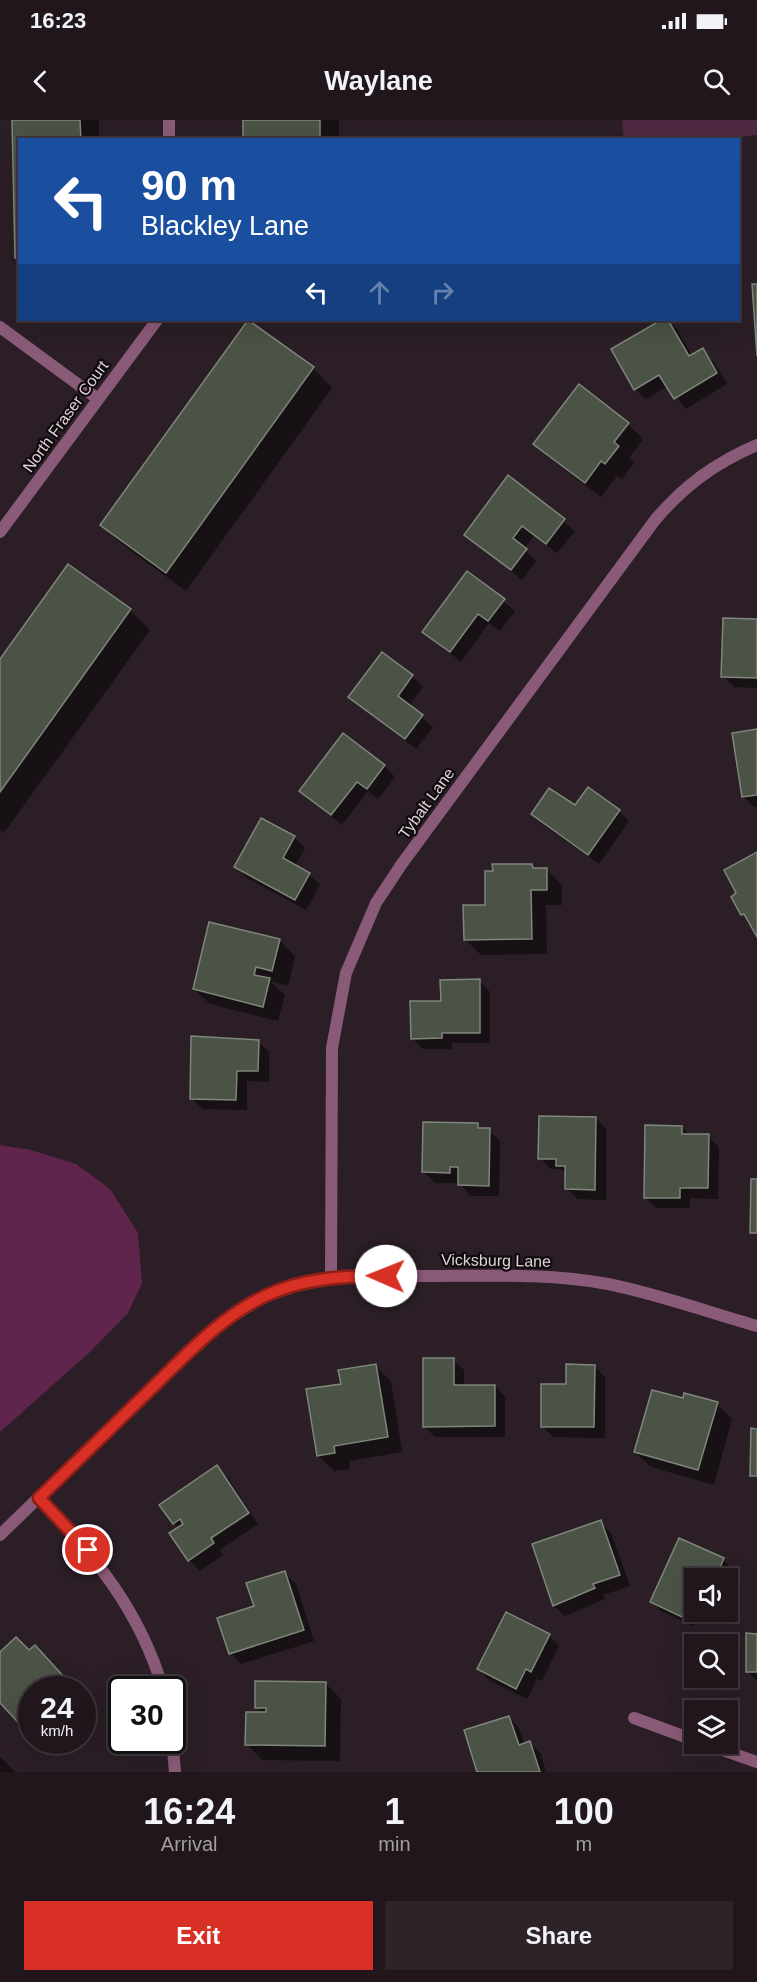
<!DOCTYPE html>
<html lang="en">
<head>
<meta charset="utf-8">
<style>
	:root { --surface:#20161c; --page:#2d2329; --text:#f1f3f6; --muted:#a29fa3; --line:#3d353b; --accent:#d93025 }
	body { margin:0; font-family:Arial,sans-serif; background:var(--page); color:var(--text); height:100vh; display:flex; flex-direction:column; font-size:22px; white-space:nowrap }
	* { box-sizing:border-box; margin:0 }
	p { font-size:20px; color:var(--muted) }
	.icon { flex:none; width:33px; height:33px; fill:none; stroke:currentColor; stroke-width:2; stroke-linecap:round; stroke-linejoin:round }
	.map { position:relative; height:1652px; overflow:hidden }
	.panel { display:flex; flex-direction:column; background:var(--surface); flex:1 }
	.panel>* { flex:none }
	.top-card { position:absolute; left:18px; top:18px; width:722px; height:183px; border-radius:0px; box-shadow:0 6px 24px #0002,0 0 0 2px var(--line); background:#1a4fa0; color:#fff; overflow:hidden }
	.fabs { position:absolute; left:684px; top:1448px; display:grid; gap:12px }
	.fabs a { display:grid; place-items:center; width:54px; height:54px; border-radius:0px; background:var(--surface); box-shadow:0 6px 24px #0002,0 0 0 2px var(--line); font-size:30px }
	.speed { position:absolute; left:18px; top:1556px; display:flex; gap:12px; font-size:30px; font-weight:700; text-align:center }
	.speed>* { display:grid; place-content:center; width:78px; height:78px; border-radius:50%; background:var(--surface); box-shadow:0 6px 24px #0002,0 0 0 2px var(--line); line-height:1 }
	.speed small { font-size:15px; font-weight:400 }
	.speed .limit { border:3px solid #111; border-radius:9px; background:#fff; color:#111 }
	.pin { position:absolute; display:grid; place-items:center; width:51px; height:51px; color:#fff; margin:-26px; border:3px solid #fff; border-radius:50%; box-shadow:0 2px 6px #0007 }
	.me { position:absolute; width:66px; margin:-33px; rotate:271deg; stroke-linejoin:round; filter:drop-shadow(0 0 4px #0008) }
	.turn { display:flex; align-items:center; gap:21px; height:126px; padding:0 24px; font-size:27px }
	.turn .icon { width:78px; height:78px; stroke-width:2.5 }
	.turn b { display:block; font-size:42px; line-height:51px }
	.lanes { display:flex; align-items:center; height:57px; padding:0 24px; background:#0003; justify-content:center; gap:30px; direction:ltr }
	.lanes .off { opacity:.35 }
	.eta { display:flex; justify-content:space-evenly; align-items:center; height:102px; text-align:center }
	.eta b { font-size:36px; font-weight:600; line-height:42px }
	.action { display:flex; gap:12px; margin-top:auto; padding:12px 24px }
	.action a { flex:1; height:69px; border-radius:0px; background:var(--accent); color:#fff; font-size:24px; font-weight:600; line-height:69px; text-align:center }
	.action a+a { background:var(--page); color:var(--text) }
	.status { display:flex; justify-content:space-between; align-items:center; height:42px; padding:0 30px; background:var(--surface); direction:ltr }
	.status svg { height:16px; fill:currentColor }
	header { display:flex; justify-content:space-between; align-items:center; height:78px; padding:0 24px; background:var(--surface); font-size:27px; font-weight:600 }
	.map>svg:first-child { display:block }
	.green { fill:#4e2941 }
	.water { fill:#60254d }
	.shadow { fill:#0007 }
	.building { fill:#4a5346; stroke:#7e8779; stroke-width:1.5 }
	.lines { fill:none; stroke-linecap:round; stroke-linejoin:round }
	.minor { stroke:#8a5b78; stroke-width:12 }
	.route-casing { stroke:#8d1f18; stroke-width:15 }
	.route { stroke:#d93025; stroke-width:10 }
	.labels { text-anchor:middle; stroke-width:4.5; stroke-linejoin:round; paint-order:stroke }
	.street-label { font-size:16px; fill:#dcd3d8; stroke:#100a0e }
</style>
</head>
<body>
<div class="status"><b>16:23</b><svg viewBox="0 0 49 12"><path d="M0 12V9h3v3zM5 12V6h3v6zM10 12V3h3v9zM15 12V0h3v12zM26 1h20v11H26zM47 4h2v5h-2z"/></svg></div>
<header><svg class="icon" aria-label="back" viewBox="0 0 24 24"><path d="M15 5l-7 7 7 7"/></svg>Waylane<svg class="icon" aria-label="search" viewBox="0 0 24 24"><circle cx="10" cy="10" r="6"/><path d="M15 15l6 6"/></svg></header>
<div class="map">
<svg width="757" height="1652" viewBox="0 0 757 1652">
	<rect width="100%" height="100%" fill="#2b1e26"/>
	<polygon class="green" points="622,0 757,0 757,15 705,20 624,19"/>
	<polygon class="water" points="0,1025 31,1030 76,1044 110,1069 138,1113 142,1163 128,1193 90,1232 0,1312"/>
	<g class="shadow">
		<polygon points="14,0 99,0 99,20 20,20 20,141 16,138"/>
		<rect x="245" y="0" width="94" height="20"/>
		<polygon points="664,200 677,209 692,236 702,230 713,241 727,264 686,289 668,266 646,279 635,269 613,230"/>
		<polygon points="313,248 332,268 186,471 122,424 102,405"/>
		<polygon points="628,304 643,319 629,338 634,343 622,359 617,356 601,377 551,339 535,324"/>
		<polygon points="509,358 575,411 557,433 534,415 524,429 536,441 522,460 466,414"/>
		<polygon points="68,446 130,490 150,510 4,713 0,710 0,541"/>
		<polygon points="467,453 515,491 500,511 489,503 461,542 424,512"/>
		<polygon points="757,500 757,568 734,567 723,556"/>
		<polygon points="412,556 423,567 409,586 433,607 416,629 350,577"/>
		<polygon points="757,610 757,687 754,687 743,676"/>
		<polygon points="384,646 395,657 378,679 368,671 342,705 301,671"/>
		<polygon points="575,688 619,691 629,701 599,744 543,705 533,694"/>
		<polygon points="294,717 305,728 295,746 309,754 320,765 306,790 247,758 236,747"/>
		<polygon points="532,745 536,749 546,749 562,765 562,785 546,785 547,834 481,835 465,819 487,786"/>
		<polygon points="210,804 280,821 295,836 288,866 270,861 285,875 278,901 210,884 194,869"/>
		<polygon points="479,861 490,872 490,923 452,923 452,929 423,929 412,918 442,882"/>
		<polygon points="258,921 269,932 269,962 247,961 247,990 203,989 192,979"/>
		<polygon points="596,998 606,1009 606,1080 578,1079 567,1069 567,1055 561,1049 551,1049 540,1038"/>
		<polygon points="477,1004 482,1010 489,1010 500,1021 499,1076 470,1076 460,1063 435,1063 424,1052"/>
		<polygon points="682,1007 690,1016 708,1016 719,1027 718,1079 690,1078 690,1088 656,1088 645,1077"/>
		<polygon points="453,1240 464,1250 464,1266 495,1266 505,1277 505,1317 435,1317 424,1306"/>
		<polygon points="375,1246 391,1261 402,1332 349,1341 350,1349 334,1351 319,1336 343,1265"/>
		<polygon points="594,1246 605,1257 605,1318 553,1317 542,1306"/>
		<polygon points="684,1280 717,1284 732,1299 714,1365 651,1347 635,1332"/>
		<polygon points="217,1347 228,1358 258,1404 220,1430 223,1435 200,1451 189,1440 179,1408 174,1403"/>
		<polygon points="600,1402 611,1413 630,1466 603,1475 605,1479 565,1496 554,1486"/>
		<polygon points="679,1420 723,1440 734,1450 728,1466 728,1458 694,1458 694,1491 700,1491 693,1506 663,1492 652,1482"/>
		<polygon points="285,1453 296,1464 314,1521 241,1544 231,1533 256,1487"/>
		<polygon points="757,1515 757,1561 747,1551"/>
		<polygon points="549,1516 559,1526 542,1561 537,1559 527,1579 489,1560 478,1549"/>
		<polygon points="325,1563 341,1579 340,1641 262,1640 247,1624 263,1593 256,1587"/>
		<polygon points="82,1577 91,1587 82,1594"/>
		<polygon points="509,1597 519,1608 525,1625 530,1623 541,1634 546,1652 479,1652"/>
		<polygon points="37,1620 54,1620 45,1629"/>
		<polygon points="0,1636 15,1652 0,1652"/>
	</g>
	<g class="building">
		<polygon points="12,0 80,0 81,20 20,20 20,138 15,138"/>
		<rect x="243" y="0" width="77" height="20"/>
		<polygon points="752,164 757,164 757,236"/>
		<polygon points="248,200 314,247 166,453 100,405"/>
		<polygon points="661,200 668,200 689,236 703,228 717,253 674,279 659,255 634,270 611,229"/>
		<polygon points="579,264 629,303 614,322 619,326 605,344 601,341 585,363 533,324"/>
		<polygon points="508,355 565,399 546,424 522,406 513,418 527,429 511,450 464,415"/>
		<polygon points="68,444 131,489 0,672 0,539"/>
		<polygon points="467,451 505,479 488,501 478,494 450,532 422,512"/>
		<polygon points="723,498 757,499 757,558 721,557"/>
		<polygon points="382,532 413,555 398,576 423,595 405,619 348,577"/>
		<polygon points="757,609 757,675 742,677 732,613"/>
		<polygon points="343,613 385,645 367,669 357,662 331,695 299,671"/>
		<polygon points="588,667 620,690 588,735 531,694 549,668 575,685"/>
		<polygon points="261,698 295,716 283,738 310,753 295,780 234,747"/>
		<polygon points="757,732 757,817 744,794 741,795 731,777 736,773 724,750"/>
		<polygon points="492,744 532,744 533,748 547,748 547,770 531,770 532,819 464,820 463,785 485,785 485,751 493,751"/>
		<polygon points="209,802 280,819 272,851 256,847 254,855 270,858 263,887 193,869"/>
		<polygon points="480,859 480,913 442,913 442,918 411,919 410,881 441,881 440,860"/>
		<polygon points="191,916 259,920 258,951 237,951 236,980 190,979"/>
		<polygon points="539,996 596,997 595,1070 565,1069 565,1046 556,1046 556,1039 538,1039"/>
		<polygon points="423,1002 478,1003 478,1008 490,1008 489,1066 458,1065 458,1047 450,1047 450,1053 422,1052"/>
		<polygon points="645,1005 682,1006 682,1014 709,1014 708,1068 680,1068 680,1078 644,1078"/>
		<polygon points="751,1059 757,1059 757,1113 750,1113"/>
		<polygon points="423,1238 454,1238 454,1265 495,1265 495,1306 423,1307"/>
		<polygon points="376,1244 388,1317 334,1326 335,1333 317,1336 306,1269 341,1264 338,1250"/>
		<polygon points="566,1244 595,1245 594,1307 541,1307 541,1264 566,1264"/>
		<polygon points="652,1270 683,1278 684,1273 718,1282 698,1350 634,1332"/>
		<polygon points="751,1308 757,1309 757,1356 750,1356"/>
		<polygon points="217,1345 249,1393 211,1418 214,1423 188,1441 169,1413 183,1404 180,1399 173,1404 159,1385"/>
		<polygon points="601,1400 620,1455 593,1464 595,1468 553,1486 532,1424"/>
		<polygon points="679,1418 724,1438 716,1458 694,1458 694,1477 691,1475 682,1497 650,1482"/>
		<polygon points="285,1451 304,1510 229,1534 217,1498 254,1486 246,1463"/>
		<polygon points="506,1492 550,1514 531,1552 526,1549 516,1569 477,1549"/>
		<polygon points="746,1513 757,1514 757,1552 746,1552"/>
		<polygon points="16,1517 29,1530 35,1525 75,1569 32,1569 32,1611 29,1614 0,1583 0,1532"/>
		<polygon points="255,1561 326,1562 325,1626 245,1625 246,1592 266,1592 266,1588 255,1588"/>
		<polygon points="509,1596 519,1625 530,1621 540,1652 477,1652 464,1610"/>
	</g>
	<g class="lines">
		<g class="minor">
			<polyline points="169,20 169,0"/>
			<polyline points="0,207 98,279"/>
			<polyline points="0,412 157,200"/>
			<path d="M331 1158 332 928 346 853 376 783 401 745 655 400C685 365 715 343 757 325"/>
			<path d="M40 1378C95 1438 139 1488 163 1569"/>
			<path d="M0 1415 205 1216C237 1191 268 1171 309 1161 347 1152 388 1156 426 1156 487 1156 548 1153 608 1164 658 1174 708 1192 757 1206"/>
			<polyline points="634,1598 694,1620"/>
			<polyline points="172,1618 175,1652"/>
			<polyline points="703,1623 757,1642"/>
		</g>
	</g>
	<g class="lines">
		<g class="route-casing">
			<path id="route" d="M88 1430 39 1378C78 1340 116 1303 155 1265 189 1232 221 1197 265 1176 303 1158 344 1156 386 1156"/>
		</g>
		<use href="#route" class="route"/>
	</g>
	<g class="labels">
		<g class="street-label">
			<text transform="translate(65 296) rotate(-54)" y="6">North Fraser Court</text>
			<text transform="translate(426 683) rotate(-54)" y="6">Tybalt Lane</text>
			<text transform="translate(496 1140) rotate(1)" y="6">Vicksburg Lane</text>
		</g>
	</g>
</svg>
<div class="fabs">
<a><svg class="icon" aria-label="sound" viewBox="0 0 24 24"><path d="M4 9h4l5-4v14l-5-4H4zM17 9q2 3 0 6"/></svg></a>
<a><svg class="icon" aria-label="search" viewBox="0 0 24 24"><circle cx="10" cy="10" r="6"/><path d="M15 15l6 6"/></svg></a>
<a><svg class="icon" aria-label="layers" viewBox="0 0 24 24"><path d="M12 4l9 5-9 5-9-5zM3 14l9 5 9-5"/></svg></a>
</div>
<div class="speed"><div>24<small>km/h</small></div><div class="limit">30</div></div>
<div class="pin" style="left:88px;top:1430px;background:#d93025"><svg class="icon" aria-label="arrive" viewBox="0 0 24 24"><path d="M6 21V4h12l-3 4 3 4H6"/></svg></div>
<svg class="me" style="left:386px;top:1156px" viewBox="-20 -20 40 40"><circle r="19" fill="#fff"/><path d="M0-13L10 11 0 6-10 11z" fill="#d93025"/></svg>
<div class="top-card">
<div class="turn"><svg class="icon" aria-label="left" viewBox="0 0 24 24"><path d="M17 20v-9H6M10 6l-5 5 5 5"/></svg><div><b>90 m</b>Blackley Lane</div></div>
<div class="lanes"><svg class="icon" aria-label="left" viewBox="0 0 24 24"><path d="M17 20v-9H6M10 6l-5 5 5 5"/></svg><svg class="icon off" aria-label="ahead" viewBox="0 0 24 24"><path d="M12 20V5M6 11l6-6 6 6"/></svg><svg class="icon off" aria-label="right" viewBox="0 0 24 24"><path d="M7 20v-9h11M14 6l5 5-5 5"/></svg></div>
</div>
</div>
<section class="panel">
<div class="eta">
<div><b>16:24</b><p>Arrival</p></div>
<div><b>1</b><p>min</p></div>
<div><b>100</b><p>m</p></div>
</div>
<div class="action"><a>Exit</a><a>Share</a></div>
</section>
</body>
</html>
